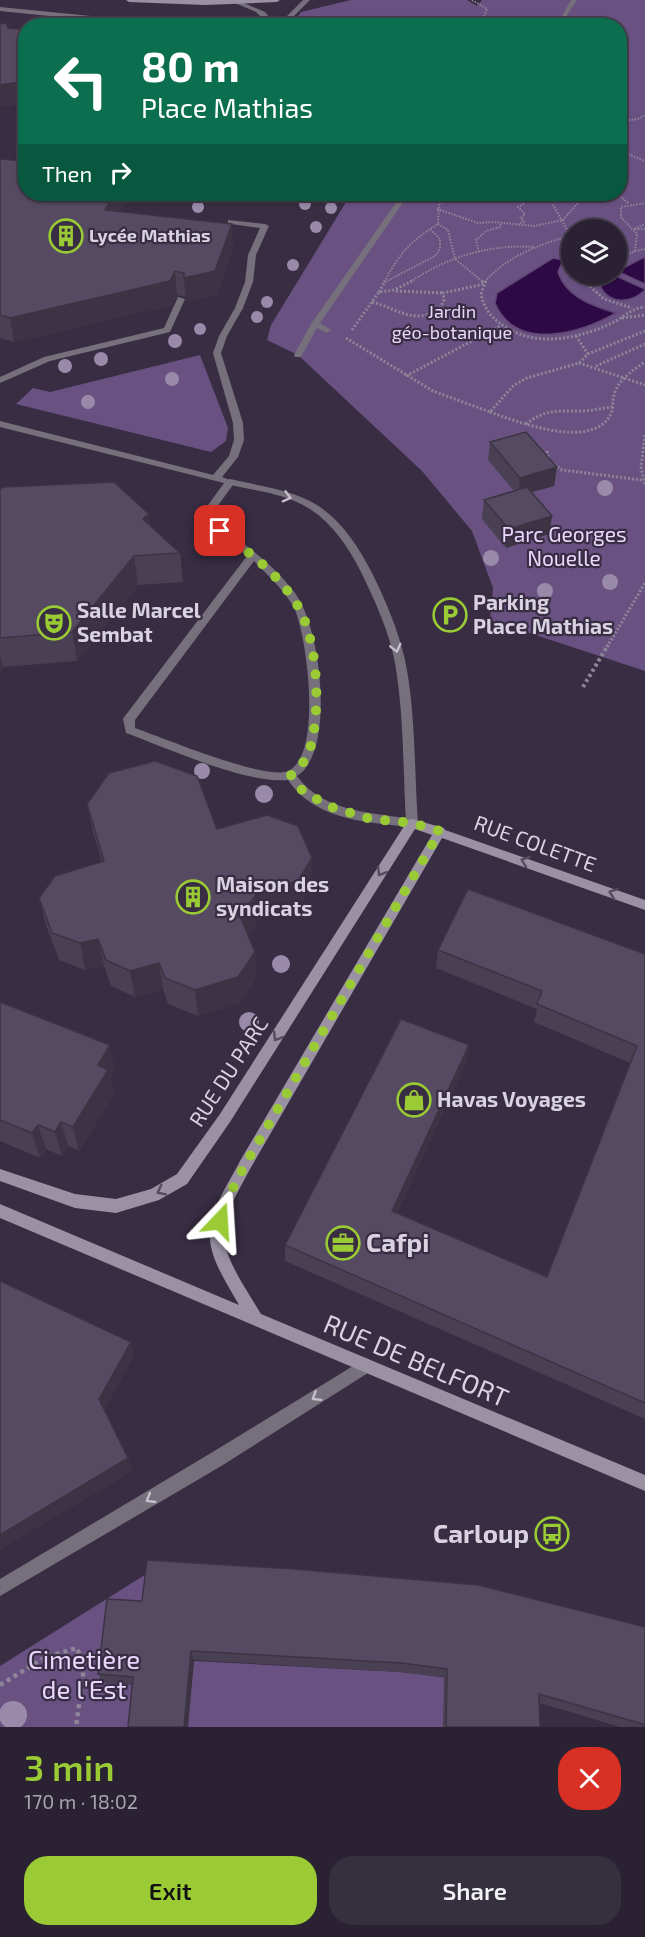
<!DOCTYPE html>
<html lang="en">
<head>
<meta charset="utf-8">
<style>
	:root { --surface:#2a2232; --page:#362f3e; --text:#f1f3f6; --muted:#a5a4ac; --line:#463f4d; --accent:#9acb34 }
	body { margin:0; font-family:"Exo 2",sans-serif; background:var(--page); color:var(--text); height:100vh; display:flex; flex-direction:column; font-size:22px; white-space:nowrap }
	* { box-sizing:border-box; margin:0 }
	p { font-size:20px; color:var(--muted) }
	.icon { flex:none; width:33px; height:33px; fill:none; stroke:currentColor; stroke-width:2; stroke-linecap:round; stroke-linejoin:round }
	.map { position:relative; height:1727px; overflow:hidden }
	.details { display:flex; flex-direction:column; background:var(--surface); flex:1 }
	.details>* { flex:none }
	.top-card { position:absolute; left:18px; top:18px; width:609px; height:183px; border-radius:24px; box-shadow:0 2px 4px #0004,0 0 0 2px var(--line); background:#0b6e4f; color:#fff; overflow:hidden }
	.controls { position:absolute; left:561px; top:219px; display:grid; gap:12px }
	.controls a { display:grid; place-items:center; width:66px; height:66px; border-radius:50%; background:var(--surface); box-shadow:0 2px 4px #0004,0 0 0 2px var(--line); font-size:30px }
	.pin { position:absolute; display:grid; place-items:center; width:51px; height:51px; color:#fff; margin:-26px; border-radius:12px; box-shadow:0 3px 9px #0006 }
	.me { position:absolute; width:66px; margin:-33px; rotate:20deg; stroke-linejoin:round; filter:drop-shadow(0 0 4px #0008) }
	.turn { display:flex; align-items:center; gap:21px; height:126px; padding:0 24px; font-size:27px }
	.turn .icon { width:78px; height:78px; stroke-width:2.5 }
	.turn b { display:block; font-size:42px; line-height:51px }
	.then { display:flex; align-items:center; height:57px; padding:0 24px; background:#0003; gap:12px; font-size:22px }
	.round { display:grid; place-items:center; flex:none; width:63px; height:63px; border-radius:24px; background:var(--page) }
	.overview { display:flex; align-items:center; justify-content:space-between; height:102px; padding:0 24px }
	h1 { font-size:36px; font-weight:600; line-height:45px; color:var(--accent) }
	.cta { display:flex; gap:12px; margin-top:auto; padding:12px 24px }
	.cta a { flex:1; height:69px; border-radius:24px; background:var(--accent); color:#111; font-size:24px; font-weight:600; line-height:69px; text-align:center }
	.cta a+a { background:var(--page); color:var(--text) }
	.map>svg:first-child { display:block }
	.green { fill:#695182; fill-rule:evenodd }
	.water { fill:#2d0a46; stroke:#614674; stroke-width:1.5 }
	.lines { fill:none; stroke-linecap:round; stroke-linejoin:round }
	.path-far3 { stroke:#8e8698; stroke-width:2; stroke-dasharray:1.5 1.5; stroke-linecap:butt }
	.path-far2 { stroke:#8e8698; stroke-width:3; stroke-dasharray:2 2; stroke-linecap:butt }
	.path-far1 { stroke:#8e8698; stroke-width:4; stroke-dasharray:3 3; stroke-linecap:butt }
	.path { stroke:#8e8698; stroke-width:4.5; stroke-dasharray:4 4; stroke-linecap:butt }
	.service { fill:#75707b; fill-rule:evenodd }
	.minor { fill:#75707b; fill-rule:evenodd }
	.secondary { fill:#9a92a3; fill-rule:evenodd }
	.tree { fill:#998aa9 }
	.wall { fill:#494053 }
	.shaded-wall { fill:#3c3444 }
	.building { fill:#554a61; stroke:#3c3444; stroke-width:1.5 }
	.oneway { stroke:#c5bfcd }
	.oneway2 { stroke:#554b60 }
	.route { stroke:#9acb34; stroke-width:10; stroke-dasharray:0 18 }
	.labels { text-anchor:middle; stroke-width:4.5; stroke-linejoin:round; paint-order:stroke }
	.far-poi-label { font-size:18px; font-weight:bold; fill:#d9d3e1; stroke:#382d43; text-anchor:start }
	.far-park-label { font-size:18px; fill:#e9d7fd; stroke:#382d43 }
	.park-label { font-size:21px; fill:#e9d7fd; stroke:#382d43 }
	.poi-label { font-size:21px; font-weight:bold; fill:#d9d3e1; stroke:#382d43; text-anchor:start }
	.street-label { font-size:21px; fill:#d9d3e1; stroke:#382d43 }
	.near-poi-label { font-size:26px; font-weight:bold; fill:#d9d3e1; stroke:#382d43; text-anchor:start }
	.near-street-label { font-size:26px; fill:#d9d3e1; stroke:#382d43 }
	.near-park-label { font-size:26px; fill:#e9d7fd; stroke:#382d43 }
</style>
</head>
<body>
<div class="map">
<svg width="645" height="1727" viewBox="0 0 645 1727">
	<rect width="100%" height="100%" fill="#382d43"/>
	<g class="green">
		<path d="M351 0H467L477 6 482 0H645V671L490 620 493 588 472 531 422 471 298 355 267 340 271 325 351 194H620V26L298 25 296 19 301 12ZM572 230H616V274H572Z"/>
		<polygon points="200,355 228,428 226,441 211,452 16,404 33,388 50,392"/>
		<polygon points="151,1571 133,1727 0,1727 0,1666"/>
		<polygon points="194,1661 400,1672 465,1680 443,1727 187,1727"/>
	</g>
	<g class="water">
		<polygon points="645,257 645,284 617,271"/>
		<path d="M553 258 563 260 558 272C566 297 593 306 616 313 579 334 516 352 495 303L497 293Z"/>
		<path d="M614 275 645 289V290C632 302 612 306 601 288L602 283Z"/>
	</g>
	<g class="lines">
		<g class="path-far3">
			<polyline points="472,0 487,9 480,26"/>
			<polyline points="620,121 638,119 645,115"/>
			<polyline points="620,151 645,161"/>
			<polyline points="464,194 484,200 504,194"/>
			<polyline points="547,194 571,237"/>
			<polyline points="618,194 629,204"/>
			<polyline points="430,195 440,198 441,202"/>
			<polyline points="437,209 478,223 494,222 534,226 563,220 586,194"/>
			<polyline points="520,223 524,222 521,218 525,214 518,207 525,203 527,198 536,194"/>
			<polyline points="438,224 448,230 455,259 483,282"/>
			<polyline points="634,229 645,224"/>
			<polyline points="635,229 645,229"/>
			<polyline points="635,251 645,249"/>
			<polyline points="479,252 476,240 486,231 500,227 501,223"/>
			<polyline points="616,260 635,251 637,234 621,217 621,207 645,203"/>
			<polyline points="584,274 585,282"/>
			<path d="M384 282C401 252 408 243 438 224L439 205 454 194"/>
			<polyline points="385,282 435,256 440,249 440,239 431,230"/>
			<path d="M410 282C448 257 488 244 534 247"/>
			<path d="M485 282C504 258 541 243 571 236"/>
		</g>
		<g class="path-far2">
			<polyline points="482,281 484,283"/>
			<path d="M486 281 481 294C484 310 494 321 509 329 542 348 584 337 616 321 626 315 633 308 645 307"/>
			<polyline points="584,281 604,299 632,308"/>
			<polyline points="396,291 443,293"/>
			<polyline points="379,292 385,281"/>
			<path d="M372 302C396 308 413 325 439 310L444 300 443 293 484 284"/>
			<polyline points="622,318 645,315"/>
			<polyline points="352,330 379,292 394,290 412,281"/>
			<polyline points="576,336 588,354"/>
			<polyline points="346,338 433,391 490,412 514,385 527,378 579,363 588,354 645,331"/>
			<polyline points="579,363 645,385"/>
			<polyline points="596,366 645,344"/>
			<polyline points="406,376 502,325"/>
			<path d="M490 412C518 422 592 451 611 414 614 408 612 401 614 395 618 380 633 370 645 362"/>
			<path d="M526 424C546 409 556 411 580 411 591 411 602 408 613 407"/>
			<polyline points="645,435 641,467 645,485"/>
			<polyline points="547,451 549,460 562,470 642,480"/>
			<polyline points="607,647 645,583"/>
		</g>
		<polyline class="path-far1" points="583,687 608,645"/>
		<polyline class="path" points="0,1685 46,1657 77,1648 84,1667 76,1727"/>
		<g class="service">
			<polygon points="237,0 265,12 277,26 270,26 256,12 235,3 235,1"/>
			<polygon points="303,0 310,0 284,26 277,26"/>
			<polygon points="571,0 577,0 562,23 558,23"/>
			<polygon points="0,7 172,24 175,26 147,26 0,11"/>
			<polygon points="402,194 409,194 320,323 331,330 327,333 317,328 301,357 295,357 294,355 311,324"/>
			<path d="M228 220 265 224 269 226 256 255 253 282 243 308 227 336 221 353 243 423 244 440 238 457 222 477 235 482 209 518C240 541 272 562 295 593 320 627 332 731 307 766 305 770 301 773 297 776 317 804 352 811 384 815 394 817 406 817 416 820L418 823 412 827C369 823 314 820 288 780 246 784 167 748 126 733L123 719 125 716 247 556 198 519 224 483 0 427V421L213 475 229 456 234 440 233 423 213 353 219 336 235 308 245 282 248 255 260 228 231 224H228ZM254 561C268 576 286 591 295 610 307 638 323 755 288 771 266 781 161 737 135 728V720Z"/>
			<polygon points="178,297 185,299 170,332 50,361 0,383 0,377 44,357 164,328"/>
		</g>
		<g class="minor">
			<path d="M230 479C259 486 291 489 317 505 341 520 358 546 371 571 385 599 398 629 405 660 416 713 414 769 418 823L416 826H408L406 823C403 770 404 715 395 663 389 631 375 601 361 572 349 548 333 524 310 509 285 493 254 491 227 484V480Z"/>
			<polygon points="366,1358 371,1361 374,1366 371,1371 223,1465 0,1596 0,1579 211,1453"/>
		</g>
		<g class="secondary">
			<polygon points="126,0 280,0 277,2 205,5 129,2"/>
			<path d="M412 819 444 828 445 830 645 900V910L442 838 250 1169C240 1189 225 1211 224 1234 223 1258 249 1293 261 1314L645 1475V1491L0 1218V1204L239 1305C228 1285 209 1258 210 1235 210 1209 229 1183 240 1161L432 835 415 829 230 1122 187 1184 159 1200 116 1213 75 1208 0 1181V1169L75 1194 116 1199 151 1189 177 1174 220 1114 408 820Z"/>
		</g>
	</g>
	<g class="tree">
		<circle cx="305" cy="204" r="6"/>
		<circle cx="198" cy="207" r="6"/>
		<circle cx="331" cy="208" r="6"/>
		<circle cx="316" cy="227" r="6"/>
		<circle cx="293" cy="265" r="6"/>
		<circle cx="267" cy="302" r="6"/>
		<circle cx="257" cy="317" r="6"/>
		<circle cx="200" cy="329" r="6"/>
		<circle cx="175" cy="341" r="7"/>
		<circle cx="101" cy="359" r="7"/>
		<circle cx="65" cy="366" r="7"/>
		<circle cx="172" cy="379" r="7"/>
		<circle cx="88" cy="402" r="7"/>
		<circle cx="605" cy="488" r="8"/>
		<circle cx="491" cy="558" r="8"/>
		<circle cx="610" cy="582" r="8"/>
		<circle cx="545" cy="591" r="8"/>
		<circle cx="202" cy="771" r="8"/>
		<circle cx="264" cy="794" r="9"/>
		<circle cx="281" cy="964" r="9"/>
		<circle cx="249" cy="1022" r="10"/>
		<circle cx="13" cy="1715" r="14"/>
	</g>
	<g class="wall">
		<polygon points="0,159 128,195 120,211 233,247 217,295 186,302 186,297 177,295 172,305 14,342 0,338"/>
		<polygon points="490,442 557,467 554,486 531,492 552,516 549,534 506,548 482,519 484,500 514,491 488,460"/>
		<polygon points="0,490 149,514 150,525 180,553 183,582 138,585 77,661 3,667 0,673"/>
		<polygon points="87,804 217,829 312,886 298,908 259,919 248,935 255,952 256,978 240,1003 198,1016 168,1004 163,989 135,997 111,986 104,966 85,970 59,960 46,925 39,898 102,862 93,832"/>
		<polygon points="438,950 645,954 645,1419 285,1261 285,1245 469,1045 466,1063 397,1213 547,1277 630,1063 534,1022 537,1009 436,968"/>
		<polygon points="0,1002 115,1071 110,1079 114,1095 79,1151 68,1146 62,1156 46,1149 40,1158 0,1141"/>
		<polygon points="478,1585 645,1727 620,1727 540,1703 540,1727 443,1727 444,1677 400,1672 194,1660 132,1685 103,1683 98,1674 142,1601"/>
	</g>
	<g class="shaded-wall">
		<polygon points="26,81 26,104 0,107 0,85"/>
		<polygon points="114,194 128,194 128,195 108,233 105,210"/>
		<polygon points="232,224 233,247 217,295 186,302 184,278"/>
		<polygon points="175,271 177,295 172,305 14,342 10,318"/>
		<polygon points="557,467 554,486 518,496 520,478"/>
		<polygon points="149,514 152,543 143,519"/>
		<polygon points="552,516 549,534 506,548 509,529"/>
		<polygon points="134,556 138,585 77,661 72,632"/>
		<polygon points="0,654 3,667 0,673"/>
		<polygon points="312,858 312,886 298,908 259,919 242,943 240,916 258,892"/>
		<polygon points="98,939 104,966 85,970 80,943"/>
		<polygon points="255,952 256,978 240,1003 198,1016 195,990"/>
		<polygon points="159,963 163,989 135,997 130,971"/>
		<polygon points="110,1045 115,1071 110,1079 114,1095 79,1151 73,1127 98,1065"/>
		<polygon points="469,1045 466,1063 391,1227 392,1211"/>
		<polygon points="61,1122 68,1146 62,1156 55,1132"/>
		<polygon points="38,1125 46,1149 40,1158 32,1133"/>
		<polygon points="131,1342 134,1356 104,1412 99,1399"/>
		<polygon points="128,1458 133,1471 0,1550 0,1535"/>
		<polygon points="191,1651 194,1660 188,1727 184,1727"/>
	</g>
	<g class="building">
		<polygon points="6,23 8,28 26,30 26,81 0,85 0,24"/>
		<polygon points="0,159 26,161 26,194 114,194 105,210 232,224 215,271 184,278 184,273 175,271 170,281 10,318 0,315"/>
		<polygon points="526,432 557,467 520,478 490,442"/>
		<polygon points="114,482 149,514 143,519 180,553 134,556 72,632 0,638 0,490 3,487"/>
		<polygon points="527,487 552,516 509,529 484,500"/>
		<polygon points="155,761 197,776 217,829 267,815 298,826 312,858 298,881 258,892 240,916 255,952 238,977 195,990 165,978 159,963 130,971 106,960 98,939 80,943 52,933 39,898 55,876 104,861 87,804 109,773"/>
		<polygon points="468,889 645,954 645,1403 285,1245 401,1019 469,1045 392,1211 547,1277 637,1046 537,1004 542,991 438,950"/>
		<polygon points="0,1002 110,1045 98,1065 108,1070 73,1127 61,1122 55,1132 38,1125 32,1133 0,1120"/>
		<polygon points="0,1281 131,1342 99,1399 128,1458 0,1535"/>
		<polygon points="147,1560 294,1569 478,1585 645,1627 645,1727 643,1727 643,1724 539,1694 540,1727 446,1727 447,1669 401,1663 191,1651 184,1727 128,1727 133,1677 98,1674 107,1599 142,1601"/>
	</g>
	<defs><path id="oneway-chevron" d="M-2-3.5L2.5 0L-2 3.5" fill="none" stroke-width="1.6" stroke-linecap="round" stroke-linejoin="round" transform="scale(1.5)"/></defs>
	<g class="oneway">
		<use href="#oneway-chevron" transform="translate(287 497) rotate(15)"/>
		<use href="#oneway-chevron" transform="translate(396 648) rotate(76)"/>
		<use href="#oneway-chevron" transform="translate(316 1397) rotate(148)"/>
		<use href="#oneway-chevron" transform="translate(150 1499) rotate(149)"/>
	</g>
	<g class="oneway2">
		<use href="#oneway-chevron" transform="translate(525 861) rotate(-160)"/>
		<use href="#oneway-chevron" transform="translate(381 872) rotate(122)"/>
		<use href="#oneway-chevron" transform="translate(613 893) rotate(-160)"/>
		<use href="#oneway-chevron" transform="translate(277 1037) rotate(122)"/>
		<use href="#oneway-chevron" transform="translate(161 1191) rotate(153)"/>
	</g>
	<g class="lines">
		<path class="route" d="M220 531C249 552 281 576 299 608 318 643 321 711 310 749 306 760 300 768 291 775L302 790 328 806 371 819 412 823 440 831 245 1165 224 1205 220 1221"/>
	</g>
	<defs>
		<g id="building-ring" transform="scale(1.725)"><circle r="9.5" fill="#382d43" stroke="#9acb34" stroke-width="1.5"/><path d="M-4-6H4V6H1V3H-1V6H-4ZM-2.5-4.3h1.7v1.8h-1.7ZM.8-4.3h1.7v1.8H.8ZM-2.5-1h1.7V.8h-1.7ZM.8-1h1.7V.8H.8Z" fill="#9acb34"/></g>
		<g id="parking-ring" transform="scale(1.725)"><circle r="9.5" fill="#382d43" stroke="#9acb34" stroke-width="1.5"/><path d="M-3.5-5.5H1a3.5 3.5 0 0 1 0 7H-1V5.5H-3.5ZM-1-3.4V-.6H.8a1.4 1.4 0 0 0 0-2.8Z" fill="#9acb34"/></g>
		<g id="theatre-ring" transform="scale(1.725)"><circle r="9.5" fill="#382d43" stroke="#9acb34" stroke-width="1.5"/><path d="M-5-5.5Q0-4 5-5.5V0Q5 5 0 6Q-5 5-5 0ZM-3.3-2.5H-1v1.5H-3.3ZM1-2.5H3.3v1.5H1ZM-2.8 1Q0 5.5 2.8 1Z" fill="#9acb34"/></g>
		<g id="shop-ring" transform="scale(1.725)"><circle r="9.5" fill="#382d43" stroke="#9acb34" stroke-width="1.5"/><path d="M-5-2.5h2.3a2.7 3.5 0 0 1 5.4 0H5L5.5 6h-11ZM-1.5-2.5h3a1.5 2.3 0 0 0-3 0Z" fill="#9acb34"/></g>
		<g id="office-ring" transform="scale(1.725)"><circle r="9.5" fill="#382d43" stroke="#9acb34" stroke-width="1.5"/><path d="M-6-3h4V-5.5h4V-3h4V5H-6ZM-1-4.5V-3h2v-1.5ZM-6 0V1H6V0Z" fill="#9acb34"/></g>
		<g id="bus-ring" transform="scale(1.725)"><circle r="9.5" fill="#382d43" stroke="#9acb34" stroke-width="1.5"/><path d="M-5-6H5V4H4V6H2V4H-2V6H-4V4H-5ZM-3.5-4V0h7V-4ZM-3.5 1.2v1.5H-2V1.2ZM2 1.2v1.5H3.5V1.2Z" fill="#9acb34"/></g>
	</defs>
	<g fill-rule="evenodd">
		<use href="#building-ring" x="66" y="236"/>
		<use href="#parking-ring" x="450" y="615"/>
		<use href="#theatre-ring" x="54" y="623"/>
		<use href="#building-ring" x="193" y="897"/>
		<use href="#shop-ring" x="414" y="1100"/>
		<use href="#office-ring" x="343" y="1243"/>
		<use href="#bus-ring" x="552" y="1534"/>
	</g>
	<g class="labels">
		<g class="far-poi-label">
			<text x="89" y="242">Lycée Mathias</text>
		</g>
		<g class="far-park-label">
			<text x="452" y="318">Jardin<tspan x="452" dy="21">géo-botanique</tspan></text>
		</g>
		<g class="park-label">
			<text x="564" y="542">Parc Georges<tspan x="564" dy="24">Nouelle</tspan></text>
		</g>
		<g class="poi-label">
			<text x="473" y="610">Parking<tspan x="473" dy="24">Place Mathias</tspan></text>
			<text x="77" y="618">Salle Marcel<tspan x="77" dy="24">Sembat</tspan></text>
			<text x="216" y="892">Maison des<tspan x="216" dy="24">syndicats</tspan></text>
			<text x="437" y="1107">Havas Voyages</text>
		</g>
		<g class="street-label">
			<text transform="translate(535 844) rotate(20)" y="7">RUE COLETTE</text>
			<text transform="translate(229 1072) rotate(-57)" y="7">RUE DU PARC</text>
		</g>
		<g class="near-poi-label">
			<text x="366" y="1252">Cafpi</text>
			<text x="529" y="1543" text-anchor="end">Carloup</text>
		</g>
		<g class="near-street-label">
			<text transform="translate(416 1361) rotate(23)" y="9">RUE DE BELFORT</text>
		</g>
		<g class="near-park-label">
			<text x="84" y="1669">Cimetière<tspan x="84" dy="30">de l'Est</tspan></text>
		</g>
	</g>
</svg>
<div class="controls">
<a><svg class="icon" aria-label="layers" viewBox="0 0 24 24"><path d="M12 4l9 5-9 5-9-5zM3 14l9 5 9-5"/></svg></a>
</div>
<div class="pin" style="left:220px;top:531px;background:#d93025"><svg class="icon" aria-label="arrive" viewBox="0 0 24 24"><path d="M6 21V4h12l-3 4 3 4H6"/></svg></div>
<svg class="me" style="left:220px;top:1221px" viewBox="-20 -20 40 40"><path d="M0-17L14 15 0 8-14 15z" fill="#9acb34" stroke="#fff" stroke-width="4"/></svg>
<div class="top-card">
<div class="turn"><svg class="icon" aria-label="left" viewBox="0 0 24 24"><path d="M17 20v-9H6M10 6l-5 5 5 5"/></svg><div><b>80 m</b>Place Mathias</div></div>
<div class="then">Then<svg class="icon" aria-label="right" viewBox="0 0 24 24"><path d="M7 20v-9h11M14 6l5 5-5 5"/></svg></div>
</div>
</div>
<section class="details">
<div class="overview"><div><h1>3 min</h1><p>170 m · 18:02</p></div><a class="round" style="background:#d93025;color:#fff"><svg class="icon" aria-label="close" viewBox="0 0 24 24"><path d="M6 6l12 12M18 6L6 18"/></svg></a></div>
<div class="cta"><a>Exit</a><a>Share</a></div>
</section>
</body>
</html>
